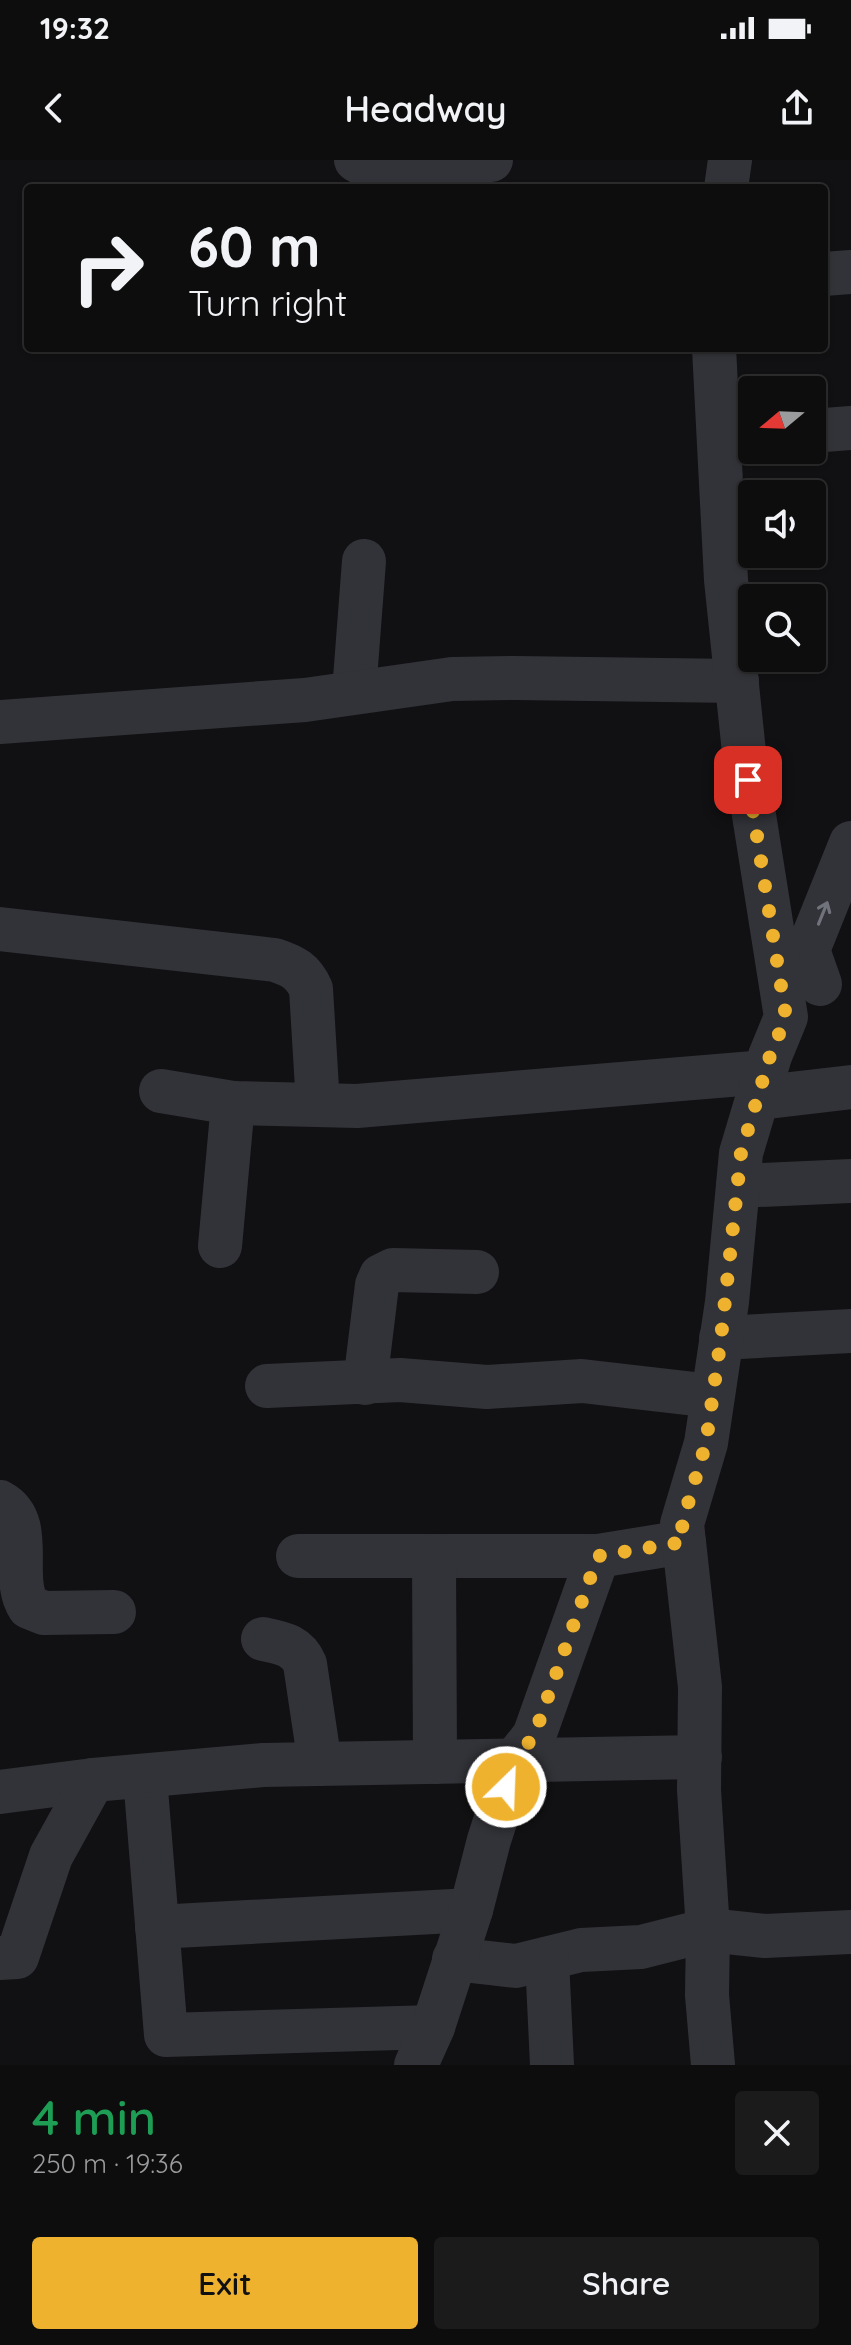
<!DOCTYPE html>
<html lang="en">
<head>
<meta charset="utf-8">
<style>
	:root { --surface:#0d0d0e; --page:#1b1b1c; --text:#f1f3f6; --muted:#9a9c9e; --line:#2d2d2e; --accent:#eeb22e }
	body { margin:0; font-family:Quicksand,sans-serif; background:var(--page); color:var(--text); height:100vh; display:flex; flex-direction:column; font-size:30px; white-space:nowrap }
	* { box-sizing:border-box; margin:0 }
	p { font-size:26px; color:var(--muted) }
	.icon { flex:none; width:44px; height:44px; fill:none; stroke:currentColor; stroke-width:2; stroke-linecap:round; stroke-linejoin:round }
	.map { position:relative; height:1905px; overflow:hidden }
	.details { display:flex; flex-direction:column; background:var(--surface); flex:1 }
	.details>* { flex:none }
	.banner { position:absolute; left:24px; top:24px; width:804px; height:168px; border-radius:8px; box-shadow:0 2px 6px #0004,0 0 0 2px var(--line); background:#0d0d0e; color:var(--text); overflow:hidden }
	.needle { width:52px; rotate:251deg }
	.controls { position:absolute; left:738px; top:216px; display:grid; gap:16px }
	.controls a { display:grid; place-items:center; width:88px; height:88px; border-radius:8px; background:var(--surface); box-shadow:0 2px 6px #0004,0 0 0 2px var(--line); font-size:40px }
	.pin { position:absolute; display:grid; place-items:center; width:68px; height:68px; color:#fff; margin:-34px; border-radius:16px; box-shadow:0 4px 12px #0006 }
	.me { position:absolute; width:88px; margin:-44px; rotate:24deg; stroke-linejoin:round; filter:drop-shadow(0 0 6px #0008) }
	.turn { display:flex; align-items:center; gap:28px; height:168px; padding:0 32px; font-size:36px }
	.turn .icon { width:104px; height:104px; stroke-width:2.5 }
	.turn b { display:block; font-size:56px; line-height:68px }
	.round { display:grid; place-items:center; flex:none; width:84px; height:84px; border-radius:8px; background:var(--page) }
	.headline { display:flex; align-items:center; justify-content:space-between; height:136px; padding:0 32px }
	h1 { font-size:48px; font-weight:600; line-height:60px; color:#1e9e55 }
	.action { display:flex; gap:16px; margin-top:auto; padding:16px 32px }
	.action a { flex:1; height:92px; border-radius:8px; background:var(--accent); color:#111; font-size:32px; font-weight:600; line-height:92px; text-align:center }
	.action a+a { background:var(--page); color:var(--text) }
	.status { display:flex; justify-content:space-between; align-items:center; height:56px; padding:0 40px; background:var(--surface); direction:ltr }
	.status svg { height:22px; fill:currentColor }
	header { display:flex; justify-content:space-between; align-items:center; height:104px; padding:0 32px; background:var(--surface); font-size:36px; font-weight:600 }
	.map>svg:first-child { display:block }
	.lines { fill:none; stroke-linecap:round; stroke-linejoin:round }
	.minor { stroke:#323338; stroke-width:44 }
	.oneway { stroke:#70737c }
	.route { stroke:#eeb22e; stroke-width:14; stroke-dasharray:0 25.2 }
</style>
</head>
<body>
<div class="status"><b>19:32</b><svg viewBox="0 0 49 12"><path d="M0 12V9h3v3zM5 12V6h3v6zM10 12V3h3v9zM15 12V0h3v12zM26 1h20v11H26zM47 4h2v5h-2z"/></svg></div>
<header><svg class="icon" aria-label="back" viewBox="0 0 24 24"><path d="M15 5l-7 7 7 7"/></svg>Headway<svg class="icon" aria-label="share" viewBox="0 0 24 24"><path d="M12 15V3M7 8l5-5 5 5M5 13v7h14v-7"/></svg></header>
<div class="map">
<svg width="851" height="1905" viewBox="0 0 851 1905">
	<rect width="100%" height="100%" fill="#111113"/>
	<g class="lines">
		<g class="minor">
			<polyline points="356,0 368,7 386,12 491,0"/>
			<polyline points="726,28 730,0"/>
			<polyline points="824,114 851,112"/>
			<polyline points="812,271 851,268"/>
			<polyline points="354,532 364,401"/>
			<polyline points="0,562 305,540 452,519 515,518 737,521"/>
			<path d="M0 769 275 800C293 806 303 811 311 829L318 945"/>
			<polyline points="820,824 808,790 851,683"/>
			<polyline points="161,931 233,943 357,946 766,912"/>
			<polyline points="758,938 851,927"/>
			<polyline points="738,1026 851,1021"/>
			<polyline points="220,1086 233,943"/>
			<polyline points="721,1178 851,1171"/>
			<polyline points="365,1223 377,1125 381,1116 393,1110 477,1112"/>
			<polyline points="267,1226 400,1220 487,1227 582,1221 712,1236"/>
			<path d="M0 1342C37 1362 9 1417 29 1447L44 1453 114 1452"/>
			<polyline points="298,1396 598,1396"/>
			<polyline points="434,1396 435,1602"/>
			<path d="M263 1479C282 1483 297 1485 305 1504L320 1604"/>
			<polyline points="145,1617 166,1875 433,1867"/>
			<polyline points="0,1632 93,1620"/>
			<polyline points="157,1767 471,1750"/>
			<polyline points="0,1798 17,1797 51,1696 93,1620 263,1605 700,1597"/>
			<polyline points="454,1799 516,1806 581,1790 641,1787 708,1770 765,1776 851,1772"/>
			<polyline points="547,1799 552,1905"/>
			<polyline points="416,1905 433,1867 471,1750 489,1680 515,1600 534,1576 598,1396 684,1382"/>
			<polyline points="713,1905 707,1835 708,1770 699,1630 700,1527 682,1364 706,1283 727,1142 741,993 770,896 786,857 744,592 726,420 714,188"/>
		</g>
	</g>
	<defs><path id="oneway-shaft" d="M-6 0H5M1.5-3L5.5 0L1.5 3" fill="none" stroke-width="1.6" stroke-linecap="round" stroke-linejoin="round" transform="scale(2)"/></defs>
	<use class="oneway" href="#oneway-shaft" transform="translate(823 753) rotate(-68)"/>
	<g class="lines">
		<polyline class="route" points="506,1627 515,1600 534,1576 598,1396 684,1382 682,1364 706,1283 721,1178 741,993 770,896 786,857 748,620"/>
	</g>
</svg>
<div class="controls">
<a><svg class="needle" viewBox="-14 -14 28 28"><path d="M0-13l5 13h-10z" fill="#e53935"/><path d="M0 13l5-13h-10z" fill="#9a9c9e"/></svg></a>
<a><svg class="icon" aria-label="sound" viewBox="0 0 24 24"><path d="M4 9h4l5-4v14l-5-4H4zM17 9q2 3 0 6"/></svg></a>
<a><svg class="icon" aria-label="search" viewBox="0 0 24 24"><circle cx="10" cy="10" r="6"/><path d="M15 15l6 6"/></svg></a>
</div>
<div class="pin" style="left:748px;top:620px;background:#d93025"><svg class="icon" aria-label="arrive" viewBox="0 0 24 24"><path d="M6 21V4h12l-3 4 3 4H6"/></svg></div>
<svg class="me" style="left:506px;top:1627px" viewBox="-20 -20 40 40"><circle r="17" fill="#eeb22e" stroke="#fff" stroke-width="3"/><path d="M0-11L8 9 0 5-8 9z" fill="#fff"/></svg>
<div class="banner">
<div class="turn"><svg class="icon" aria-label="right" viewBox="0 0 24 24"><path d="M7 20v-9h11M14 6l5 5-5 5"/></svg><div><b>60 m</b>Turn right</div></div>
</div>
</div>
<section class="details">
<div class="headline"><div><h1>4 min</h1><p>250 m · 19:36</p></div><a class="round"><svg class="icon" aria-label="close" viewBox="0 0 24 24"><path d="M6 6l12 12M18 6L6 18"/></svg></a></div>
<div class="action"><a>Exit</a><a>Share</a></div>
</section>
</body>
</html>
